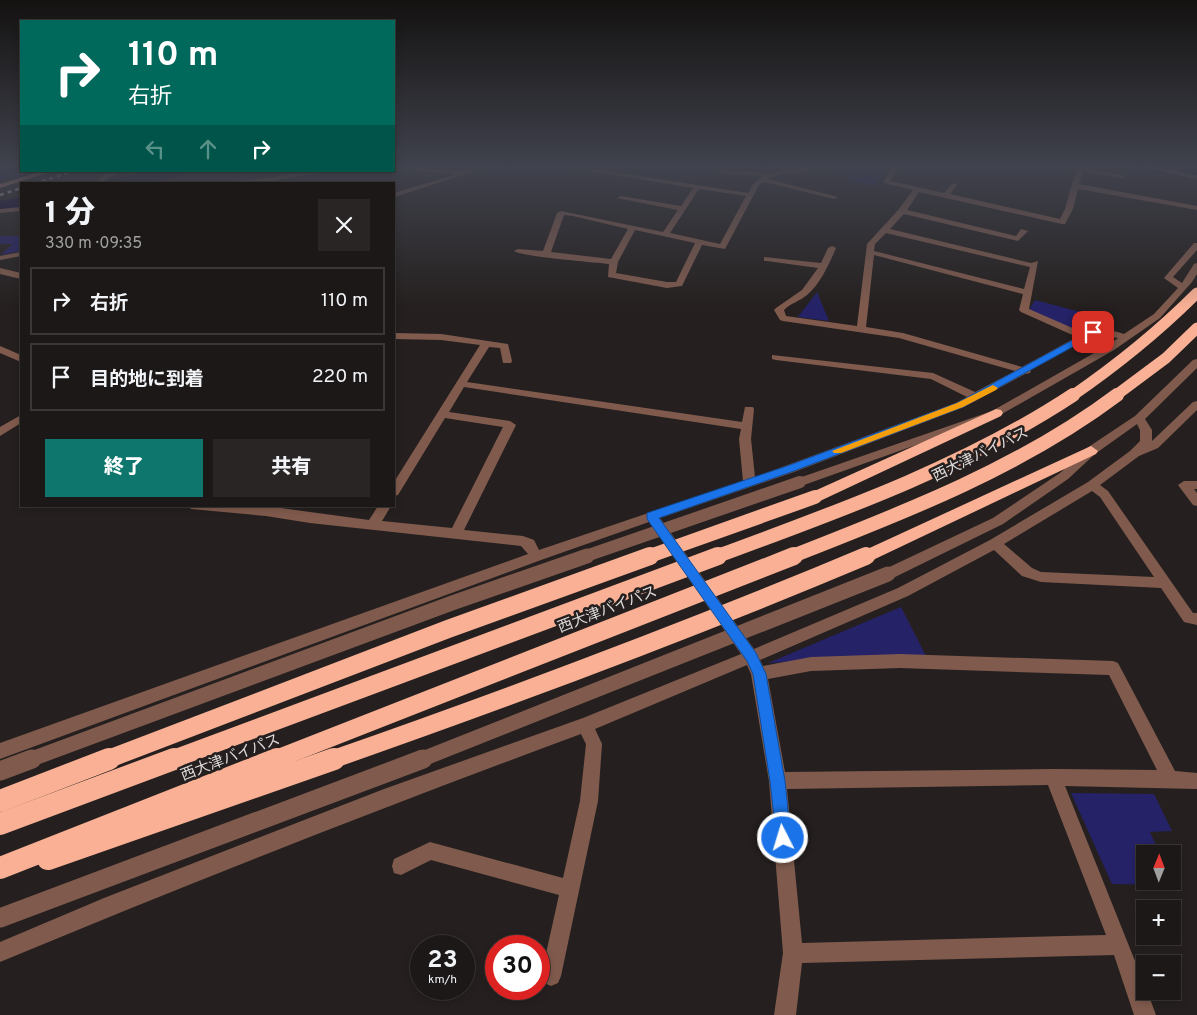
<!DOCTYPE html>
<html lang="ja">
<head>
<meta charset="utf-8">
<style>
	:root { --surface:#1c1817; --page:#292524; --text:#f1f3f6; --muted:#a0a0a1; --line:#3a3736; --accent:#0f766e }
	body { margin:0; font-family:Overpass,"Noto Sans JP",sans-serif; background:var(--page); color:var(--text); height:100vh; display:flex; flex-direction:column; font-size:19px; white-space:nowrap }
	* { box-sizing:border-box; margin:0 }
	p { font-size:16px; color:var(--muted) }
	.icon { flex:none; width:28px; height:28px; fill:none; stroke:currentColor; stroke-width:2; stroke-linecap:round; stroke-linejoin:round }
	.map { position:relative; flex:1; overflow:hidden }
	.details { position:absolute; left:20px; top:182px; width:375px; height:325px; display:flex; flex-direction:column; background:var(--surface); border-radius:0px; box-shadow:0 2px 8px #0003,0 0 0 1px var(--line) }
	.details>* { flex:none }
	.banner { position:absolute; left:20px; top:20px; width:375px; height:152px; border-radius:0px; box-shadow:0 2px 8px #0003,0 0 0 1px var(--line); background:#00695c; color:#fff; overflow:hidden }
	.needle { width:32px; rotate:1deg }
	.controls { position:absolute; left:1136px; top:845px; display:grid; gap:10px }
	.controls a { display:grid; place-items:center; width:45px; height:45px; border-radius:0px; background:var(--surface); box-shadow:0 2px 8px #0003,0 0 0 1px var(--line); font-size:25px }
	.speed { position:absolute; left:410px; top:935px; display:flex; gap:10px; font-size:25px; font-weight:700; text-align:center }
	.speed>* { display:grid; place-content:center; width:65px; height:65px; border-radius:50%; background:var(--surface); box-shadow:0 2px 8px #0003,0 0 0 1px var(--line); line-height:1 }
	.speed small { font-size:12px; font-weight:400 }
	.speed .limit { border:8px solid #d22; background:#fff; color:#111 }
	.pin { position:absolute; display:grid; place-items:center; width:42px; height:42px; color:#fff; margin:-21px; border-radius:10px; box-shadow:0 2px 8px #0006 }
	.me { position:absolute; width:55px; margin:-28px; rotate:355deg; stroke-linejoin:round; filter:drop-shadow(0 0 4px #0008) }
	.turn { display:flex; align-items:center; gap:18px; height:105px; padding:0 25px; font-size:22px }
	.turn .icon { width:65px; height:65px; stroke-width:2.5 }
	.turn b { display:block; font-size:35px; line-height:42px }
	.lanes { display:flex; align-items:center; height:48px; padding:0 25px; background:#0003; justify-content:center; gap:25px; direction:ltr }
	.lanes .off { opacity:.35 }
	.round { display:grid; place-items:center; flex:none; width:52px; height:52px; border-radius:0px; background:var(--page) }
	.overview { display:flex; align-items:center; justify-content:space-between; height:85px; padding:0 25px }
	h1 { font-size:30px; font-weight:800; line-height:38px }
	.primary-button { display:flex; gap:10px; margin-top:auto; padding:10px 25px }
	.primary-button a { flex:1; height:58px; border-radius:0px; background:var(--accent); color:#fff; font-size:20px; font-weight:800; line-height:58px; text-align:center }
	.primary-button a+a { background:var(--page); color:var(--text) }
	ul { padding:0; list-style:none }
	li { display:flex; align-items:center; gap:15px; height:68px; margin:0 10px 8px; padding:0 15px; border:2px solid var(--line); border-radius:0px }
	li div { flex:1 }
	li b { display:block; font-size:19px }
	li em { font-style:normal }
	.map>svg:first-child { display:block }
	.green { fill:#252267 }
	.lines { fill:none; stroke-linecap:round; stroke-linejoin:round }
	.river { fill:#0a0134; fill-rule:evenodd }
	.minor { fill:#805b4d; fill-rule:evenodd }
	.major { fill:#df9376; fill-rule:evenodd }
	.highway { fill:#f9b094; fill-rule:evenodd }
	.rail { stroke:#c6c3c2; stroke-width:2.5; stroke-dasharray:4 4; stroke-linecap:butt }
	.minor-bridge-far2 { stroke:#805b4d; stroke-width:12 }
	.minor-bridge-far1 { stroke:#805b4d; stroke-width:15 }
	.minor-bridge { stroke:#805b4d; stroke-width:19 }
	.highway-bridge-far3 { stroke:#f9b094; stroke-width:11 }
	.highway-bridge-far2 { stroke:#f9b094; stroke-width:14 }
	.highway-bridge-far1 { stroke:#f9b094; stroke-width:18 }
	.highway-bridge { stroke:#f9b094; stroke-width:22 }
	.route { fill:#1a73e8; stroke:#114b97 }
	.slow { fill:#f59e0b }
	.labels { text-anchor:middle; stroke-width:5; stroke-linejoin:round; paint-order:stroke }
	.street-label { font-size:15px; fill:#dcd9d8; stroke:#25201f }
</style>
</head>
<body>
<div class="map">
<svg width="1197" height="1015" viewBox="0 0 1197 1015">
	<rect width="100%" height="100%" fill="#25201f"/>
	<g class="green">
		<polygon points="0,165 21,165 21,171 38,171 0,181"/>
		<polygon points="844,165 874,165 886,168 875,186 847,180 850,172 834,169"/>
		<polygon points="0,236 21,236 21,251 0,255 13,244 0,244"/>
		<polygon points="817,292 829,321 798,317"/>
		<polygon points="1035,300 1092,315 1072,328 1029,310"/>
		<polygon points="901,607 926,656 768,663"/>
		<polygon points="1071,793 1154,794 1172,831 1150,832 1160,854 1145,854 1145,881 1173,880 1175,885 1112,884"/>
	</g>
	<g class="lines">
		<g class="river">
			<polygon points="1136,165 1197,167 1197,179 1145,171 1138,169"/>
			<polygon points="148,171 186,171 183,175 145,184 107,184 110,180"/>
			<polygon points="21,197 21,209 0,213 0,201"/>
		</g>
		<g class="minor">
			<polygon points="484,165 495,165 394,197 394,193 457,174 394,170 394,166 466,171"/>
			<path d="M552 165H571L748 193 754 183 763 176 726 174 716 170 714 165H720L721 168 727 170 770 173 793 168 837 165C816 175 790 169 768 179L838 197 834 199 764 182 759 185 725 249 702 245 682 286 667 288 608 277 609 264C593 262 523 257 514 251L518 249 543 251 557 213 561 211 663 232 678 210 617 198 621 196 681 206 693 188ZM699 189 746 196 720 244 670 233ZM564 215 573 216 628 229 611 259 551 252ZM635 230 695 243 676 282H667L616 273 618 262Z"/>
			<path d="M894 165H901L890 181 944 193 953 183 957 185 950 194 1060 219 1065 209 1076 170 1057 165H1074L1125 176 1122 178 1083 171 1079 184 1197 206V210L1078 189 1073 209 1065 224H1062L919 192 907 210 1016 236 1021 229 1028 231 1018 241 904 214 890 229 1031 263 1038 261 1029 309 1084 333C1097 326 1112 330 1124 334L1154 314 1178 288 1164 278 1194 243H1197V250L1173 277 1182 283 1194 264 1197 263V274L1192 282 1160 318 1114 350 1000 415 804 485H796L794 482 796 479 992 411 1103 348 1085 340 1031 370 1030 373 1025 374 964 407 794 472 660 518 754 649 898 588 990 540 1088 482 1130 451 1140 441V430L1137 424 1095 454 1068 479 1003 524 893 578 888 579 883 578 881 574 883 570 993 518 1060 473 1087 448 1135 416 1193 360 1197 359V368L1145 419 1152 430V441L1193 402 1197 401V410L1158 448 1139 456 1100 485 1108 491 1193 613H1197V625L1184 622 1161 588 1041 582 1022 576 994 550 908 596 760 660 763 666 811 657 900 654 1113 661 1118 663 1175 771 1197 773V789L1065 786 1145 986V991H1147L1156 1015H1134L1114 955 802 963 796 1015H774L783 953 769 781 751 674 747 665 595 729 602 744 598 801 561 976 558 983 551 986 544 983 541 976 559 895 431 860 401 875 394 873 392 866 394 859 430 842 563 878 580 801 586 744 581 734C386 806 192 882 0 962V942L104 898 384 789 583 718 741 654 649 522 541 560 0 759V743L528 554 521 546 310 523 266 516 191 509 189 506H266L369 520 378 506H391L382 521 452 528 503 427 445 418 398 495 394 496V482L480 345 441 340 394 339V333L441 334 508 344 512 361 511 363H503L500 348 489 347 467 382 742 422 745 407H753L754 409 751 439 755 477 956 403 967 397 931 379 776 360 772 359V355L933 373 975 392 1015 371 899 338 783 321 780 320 774 310 776 308 802 290 818 268 767 261H764V257L821 263 828 248 832 246 836 248C829 264 821 283 807 295 800 301 791 303 784 310L786 316 857 326 867 244 899 209 913 190 884 183 883 182ZM886 233 1030 267 1024 289 874 251 875 244ZM874 255 1023 294 1019 310 1021 312 1077 337 1022 367 903 333 866 327ZM1095 335 1118 338 1110 344 1092 336ZM464 387 741 429 739 439 743 481 539 550 534 540 523 536 464 530 516 425 510 421 449 412ZM1092 491 1100 497 1154 577 1041 572 1032 568 1004 544ZM900 668 1109 675 1157 770 1053 769 785 772 768 679 811 671ZM1048 785 1106 935 802 943 787 789Z"/>
			<polygon points="1127,165 1144,165 1197,175 1197,179"/>
			<polygon points="114,171 124,171 105,179 106,184 98,184 100,177"/>
			<polygon points="310,171 327,171 257,184 189,184 192,182 255,180"/>
			<polygon points="21,207 21,211 0,213 0,209"/>
			<polygon points="21,252 21,256 0,260 0,256"/>
			<polygon points="0,268 21,273 21,279 0,274"/>
			<polygon points="0,346 21,355 21,362 0,353"/>
			<polygon points="21,415 21,423 0,436 0,427"/>
			<polygon points="1184,481 1197,481 1197,489 1194,489 1197,493 1197,506 1193,505 1178,485"/>
		</g>
		<polygon class="major" points="42,171 53,171 0,188 0,184"/>
		<g class="highway">
			<polygon points="996,409 1001,410 1003,413 1001,416 820,501 810,501 808,497 810,493"/>
			<polygon points="1091,446 1098,451 1096,454 875,559 869,561 863,559 861,555 863,551"/>
		</g>
		<g class="rail">
			<polyline points="34,184 74,171"/>
			<polyline points="0,195 21,188"/>
		</g>
		<polyline class="minor-bridge-far2" points="583,557 800,482"/>
		<g class="minor-bridge-far1">
			<polyline points="29,760 452,603 587,556"/>
			<polyline points="420,760 888,574"/>
		</g>
		<g class="minor-bridge">
			<polyline points="0,771 32,759"/>
			<polyline points="0,918 423,759"/>
		</g>
		<g class="highway-bridge-far3">
			<path d="M1072 396C1117 365 1158 332 1197 293"/>
			<polyline points="1115,396 1166,358 1197,328"/>
		</g>
		<g class="highway-bridge-far2">
			<polyline points="647,557 815,497"/>
			<path d="M715 557C837 512 964 467 1073 395"/>
			<path d="M790 557C903 513 1020 468 1117 395"/>
			<polyline points="863,557 869,555"/>
		</g>
		<g class="highway-bridge-far1">
			<polyline points="106,760 448,629 650,556"/>
			<polyline points="171,760 718,556"/>
			<polyline points="274,760 794,556"/>
			<path d="M331 760C511 697 690 630 866 556"/>
		</g>
		<g class="highway-bridge">
			<polyline points="0,801 109,759"/>
			<polyline points="0,824 174,759"/>
			<polyline points="48,859 334,759"/>
			<polyline points="0,868 277,759"/>
		</g>
	</g>
	<linearGradient id="sky" x2="0" y2="1"><stop stop-color="#141211"/><stop offset="0.54" stop-color="#40424d"/><stop offset="1" stop-color="#40424d" stop-opacity="0"/></linearGradient>
	<rect width="1197" height="308" fill="url(#sky)"/>
	<polygon class="route" points="1093,329 1098,332 1096,334 963,407 794,471 659,518 756,653 766,674 785,781 791,838 789,844 783,847 777,844 770,781 753,674 747,661 647,519 647,513 787,466 957,403"/>
	<polygon class="slow" points="993,385 998,388 996,390 963,407 841,453 834,453 832,451 957,403"/>
	<g class="labels">
		<g class="street-label">
			<text transform="translate(980 454) rotate(-26)" y="5">西大津バイパス</text>
			<text transform="translate(607 609) rotate(-21)" y="5">西大津バイパス</text>
			<text transform="translate(230 757) rotate(-21)" y="5">西大津バイパス</text>
		</g>
	</g>
</svg>
<div class="controls">
<a><svg class="needle" viewBox="-14 -14 28 28"><path d="M0-13l5 13h-10z" fill="#e53935"/><path d="M0 13l5-13h-10z" fill="#a0a0a1"/></svg></a>
<a>+</a>
<a>−</a>
</div>
<div class="speed"><div>23<small>km/h</small></div><div class="limit">30</div></div>
<div class="pin" style="left:1093px;top:332px;background:#d93025"><svg class="icon" aria-label="arrive" viewBox="0 0 24 24"><path d="M6 21V4h12l-3 4 3 4H6"/></svg></div>
<svg class="me" style="left:783px;top:838px" viewBox="-20 -20 40 40"><circle r="17" fill="#1a73e8" stroke="#fff" stroke-width="3"/><path d="M0-11L8 9 0 5-8 9z" fill="#fff"/></svg>
<div class="banner">
<div class="turn"><svg class="icon" aria-label="right" viewBox="0 0 24 24"><path d="M7 20v-9h11M14 6l5 5-5 5"/></svg><div><b>110 m</b>右折</div></div>
<div class="lanes"><svg class="icon off" aria-label="left" viewBox="0 0 24 24"><path d="M17 20v-9H6M10 6l-5 5 5 5"/></svg><svg class="icon off" aria-label="ahead" viewBox="0 0 24 24"><path d="M12 20V5M6 11l6-6 6 6"/></svg><svg class="icon" aria-label="right" viewBox="0 0 24 24"><path d="M7 20v-9h11M14 6l5 5-5 5"/></svg></div>
</div>
<section class="details">
<div class="overview"><div><h1>1 分</h1><p>330 m · 09:35</p></div><a class="round"><svg class="icon" aria-label="close" viewBox="0 0 24 24"><path d="M6 6l12 12M18 6L6 18"/></svg></a></div>
<ul>
<li><svg class="icon" aria-label="right" viewBox="0 0 24 24"><path d="M7 20v-9h11M14 6l5 5-5 5"/></svg><div><b>右折</b></div><em>110 m</em></li>
<li><svg class="icon" aria-label="arrive" viewBox="0 0 24 24"><path d="M6 21V4h12l-3 4 3 4H6"/></svg><div><b>目的地に到着</b></div><em>220 m</em></li>
</ul>
<div class="primary-button"><a>終了</a><a>共有</a></div>
</section>
</div>
</body>
</html>
